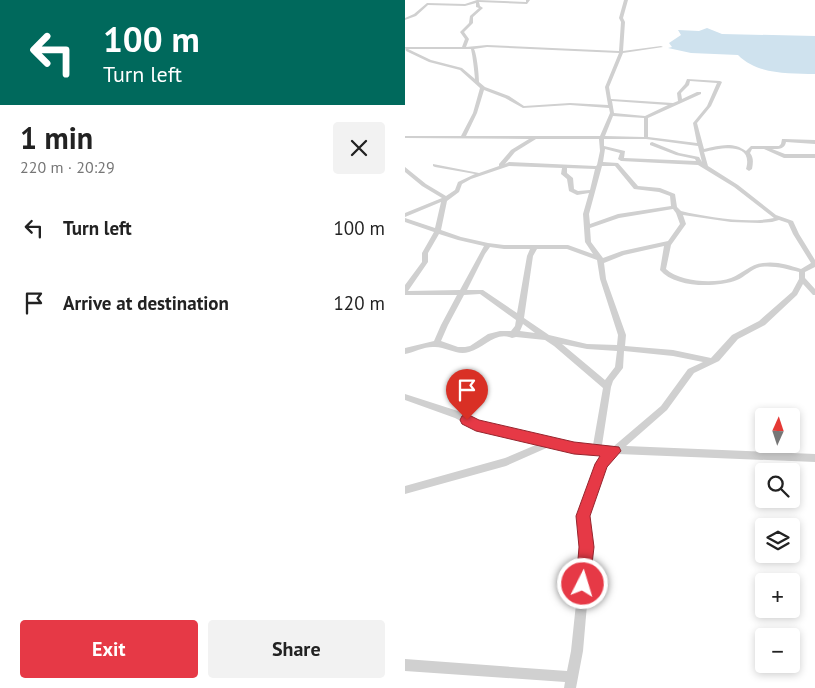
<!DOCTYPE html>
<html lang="en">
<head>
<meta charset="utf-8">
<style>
	:root { --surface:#fff; --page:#f2f2f2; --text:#222; --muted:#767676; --accent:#e63946 }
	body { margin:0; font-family:"PT Sans",sans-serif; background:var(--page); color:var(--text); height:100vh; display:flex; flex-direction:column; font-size:19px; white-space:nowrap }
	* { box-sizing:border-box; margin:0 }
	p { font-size:16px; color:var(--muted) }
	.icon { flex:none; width:28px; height:28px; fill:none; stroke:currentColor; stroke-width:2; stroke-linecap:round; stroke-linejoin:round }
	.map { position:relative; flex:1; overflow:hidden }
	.side { display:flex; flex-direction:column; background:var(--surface); width:405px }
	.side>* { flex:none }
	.banner { background:#00695c; color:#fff; overflow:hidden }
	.needle { width:32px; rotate:3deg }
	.controls { position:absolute; left:350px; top:408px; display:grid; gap:10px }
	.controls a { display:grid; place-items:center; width:45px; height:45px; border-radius:5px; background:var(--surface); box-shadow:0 2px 8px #0003; font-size:25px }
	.pin { position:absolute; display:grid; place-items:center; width:42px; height:42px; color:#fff; margin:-51px -21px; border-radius:50% 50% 50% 0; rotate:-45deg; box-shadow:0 0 5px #0007 }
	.pin .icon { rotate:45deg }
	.me { position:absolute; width:55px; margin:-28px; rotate:5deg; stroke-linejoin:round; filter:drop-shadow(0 0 4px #0008) }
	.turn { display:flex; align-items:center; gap:18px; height:105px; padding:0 20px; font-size:22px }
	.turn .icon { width:65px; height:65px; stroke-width:2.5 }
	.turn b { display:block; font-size:35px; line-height:42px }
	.round { display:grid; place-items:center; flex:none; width:52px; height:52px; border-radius:5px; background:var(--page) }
	.head { display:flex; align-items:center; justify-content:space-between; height:85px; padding:0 20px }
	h1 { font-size:30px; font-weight:600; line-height:38px }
	.cta { display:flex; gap:10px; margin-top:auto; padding:10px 20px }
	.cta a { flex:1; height:58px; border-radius:5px; background:var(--accent); color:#fff; font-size:20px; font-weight:600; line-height:58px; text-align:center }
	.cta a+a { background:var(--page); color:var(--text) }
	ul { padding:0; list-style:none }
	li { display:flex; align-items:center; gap:15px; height:75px; padding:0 20px }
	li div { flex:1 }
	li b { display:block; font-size:19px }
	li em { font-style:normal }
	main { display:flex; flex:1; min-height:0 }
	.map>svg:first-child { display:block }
	.water { fill:#cfe2ee }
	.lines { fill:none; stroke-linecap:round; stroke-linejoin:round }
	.minor { fill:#d0d0d0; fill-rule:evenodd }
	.route { fill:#e63946; stroke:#96252e }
</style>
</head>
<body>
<main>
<section class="side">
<div class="banner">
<div class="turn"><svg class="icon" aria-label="left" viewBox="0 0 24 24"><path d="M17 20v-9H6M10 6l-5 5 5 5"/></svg><div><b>100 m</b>Turn left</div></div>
</div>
<div class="head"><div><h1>1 min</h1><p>220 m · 20:29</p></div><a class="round"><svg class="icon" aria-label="close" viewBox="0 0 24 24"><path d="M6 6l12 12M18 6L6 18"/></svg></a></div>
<ul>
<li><svg class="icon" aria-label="left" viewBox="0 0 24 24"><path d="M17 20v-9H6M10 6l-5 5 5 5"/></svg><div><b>Turn left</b></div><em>100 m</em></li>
<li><svg class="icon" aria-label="arrive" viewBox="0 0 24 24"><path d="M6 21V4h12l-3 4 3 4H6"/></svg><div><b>Arrive at destination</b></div><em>120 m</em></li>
</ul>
<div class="cta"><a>Exit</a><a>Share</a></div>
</section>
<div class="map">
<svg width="410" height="688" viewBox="0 0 410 688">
	<rect width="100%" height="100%" fill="#fff"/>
	<path class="water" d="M302 28 317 34 410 36V74C384 73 353 75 333 55L286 53 263 48 267 47 264 43 276 35 273 30 294 31Z"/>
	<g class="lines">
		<path class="minor" d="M72 0 121 2V0H125L122 4 74 2 75 6 78 8 68 17V23L59 32 64 39 61 47 82 45 214 51 216 22 214 18 219 0H223L218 18 220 22 218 51 256 46 258 47 218 53 204 87 206 99 268 103 273 101 272 93 280 84 282 79 315 81 317 82 306 106 292 123 299 149C314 146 327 141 341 151L346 146H374L376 144 377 139H379L410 140V144L381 142C380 149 374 149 367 149L380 154H410V158H379L359 149H347L345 153C349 158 348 163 347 169L344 171 341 169C349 141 315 148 299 152L303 166 333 185 371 215 388 221 394 234 410 260V267L400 272V278L410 289V295H408L398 284 392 295 360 325 333 339 314 361 289 373 262 410 221 446 410 454V462L213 454 203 463 183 516 187 547 178 651 171 688H159L160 682 0 671V659L162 671 166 651 177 547 173 516 195 460 200 453 169 452 146 446 101 466 0 494V486L100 458 133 444 71 429 50 418 0 400V394L56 412 73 422 169 444 188 445 198 388 149 346 140 340 111 337 107 338C90 331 80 348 64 352 52 356 42 347 30 347 20 346 10 352 0 354V348L29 341 36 325 52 295H0V285L17 262V253L29 232 0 222V218L30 228 36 202 0 217V213L37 198 17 186 0 172V167L21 184 41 196 50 190 53 182 70 174 30 167 28 166V164L74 173 94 166V164L106 150 124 139 0 138V136H56L68 113 75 88 55 70 24 62 1 51 0 47H57L60 39 55 32 64 23 65 16 74 8 71 7V3L60 6 23 5 11 16 0 20V18L9 14 22 3 60 4ZM82 47 214 53 200 87 203 105 165 103 119 106 104 96 80 87 74 82C74 75 72 55 69 49ZM3 49H66C68 58 69 69 70 79L57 68 26 60ZM285 81 312 83 302 106 288 123 292 143 243 137V118L296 94V92H292L277 99 276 93 284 85ZM79 90 100 98 118 108 165 105 204 108 205 113 195 136H61L72 113ZM207 101 263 105 240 116 209 113ZM208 116 239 118V137L200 136ZM131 139H194L195 151 192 165 191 166 104 162 100 164 110 152ZM199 139H241L293 146 297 162 294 157 274 153 247 142 245 143V145L271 155 290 159 291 161 219 158 220 151 199 146ZM200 149 215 153 213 159 216 161 293 165 329 187 369 218C344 224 301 217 276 211L272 207 270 194 255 188 233 186 213 163 198 162ZM104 166 157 168 156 174 162 179 164 191 172 195 184 193 178 214 180 242 188 254 163 245H99L83 243 56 237 36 230 42 201 54 192 57 184 66 179ZM197 166H210L229 189 254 192 265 196 266 206 213 214 185 224 184 214ZM162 168 190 169 185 190 173 191 169 189 168 178 162 173ZM268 209 271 213 275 224 263 241 217 251 198 258 186 242 185 228 214 218ZM278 215 326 222 355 223 367 222 374 220 383 223 388 234 406 263 396 269C384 265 371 261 358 263 345 264 337 274 326 278 309 284 275 282 261 269L266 245 281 224ZM34 234 53 240 79 246 55 290 3 291 23 262V253ZM259 246 255 270C270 288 311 288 332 280 340 277 346 269 355 267 368 265 382 269 394 272V279L387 292 354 321 327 335 306 358 268 350 220 346 221 335 201 279 199 263 219 255ZM85 247 99 249H125L122 256 112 313 78 290H62L80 254ZM132 249H162L192 260 195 279 213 335 212 345 182 344 144 335 119 318 128 256ZM75 294 111 320 110 326 106 331H95L83 334 65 346 60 347H53L36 341 43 325 59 295ZM118 324 130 333 115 331ZM157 344 182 349 212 351 210 367 200 380ZM219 351 268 356 298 362 283 369 256 406 209 446 197 445 206 387 208 381 218 368Z"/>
	</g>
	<polygon class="route" points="62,414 74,420 169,442 214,447 216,451 202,467 185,516 189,547 184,590 178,592 173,590 171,584 174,547 171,516 190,464 195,456 169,454 71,431 57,424 55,420 57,416"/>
</svg>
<div class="controls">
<a><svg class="needle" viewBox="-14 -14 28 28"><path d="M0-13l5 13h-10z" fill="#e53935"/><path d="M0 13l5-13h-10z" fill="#767676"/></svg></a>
<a><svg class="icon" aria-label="search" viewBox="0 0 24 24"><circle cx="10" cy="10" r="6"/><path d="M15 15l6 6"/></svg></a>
<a><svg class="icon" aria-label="layers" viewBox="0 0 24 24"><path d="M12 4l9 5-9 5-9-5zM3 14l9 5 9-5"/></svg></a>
<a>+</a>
<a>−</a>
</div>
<div class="pin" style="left:62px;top:420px;background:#d93025"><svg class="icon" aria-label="arrive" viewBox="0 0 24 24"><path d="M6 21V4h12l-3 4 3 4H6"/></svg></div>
<svg class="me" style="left:178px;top:584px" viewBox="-20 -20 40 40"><circle r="17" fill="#e63946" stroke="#fff" stroke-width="3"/><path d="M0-11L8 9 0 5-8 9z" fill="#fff"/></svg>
</div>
</main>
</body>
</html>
